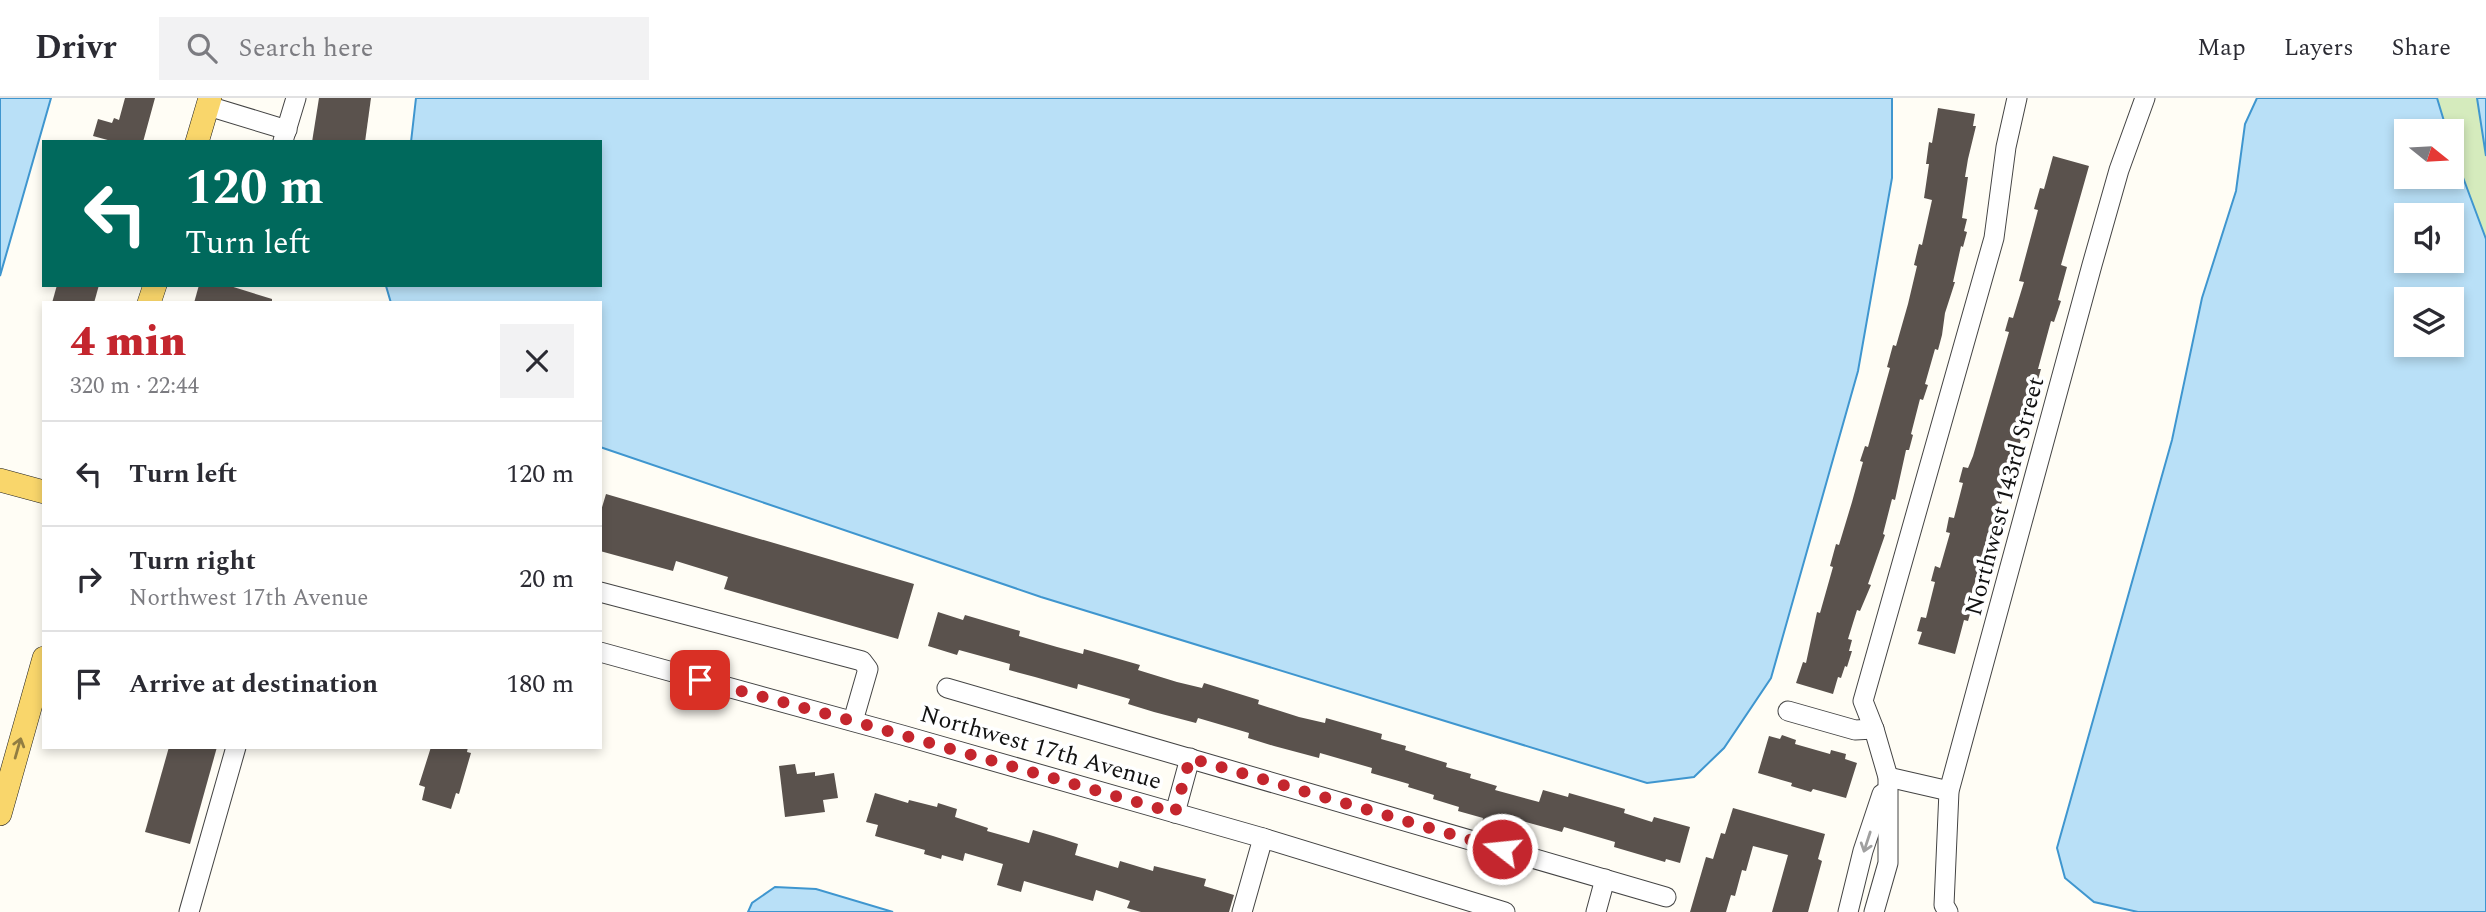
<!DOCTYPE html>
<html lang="en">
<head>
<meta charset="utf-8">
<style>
	:root { --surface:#fff; --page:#f2f2f3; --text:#2b2b33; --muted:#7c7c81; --line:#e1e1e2; --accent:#c4262e }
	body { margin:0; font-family:Spectral,serif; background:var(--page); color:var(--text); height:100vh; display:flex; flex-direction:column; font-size:26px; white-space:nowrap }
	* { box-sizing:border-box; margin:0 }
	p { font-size:23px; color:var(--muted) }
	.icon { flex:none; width:38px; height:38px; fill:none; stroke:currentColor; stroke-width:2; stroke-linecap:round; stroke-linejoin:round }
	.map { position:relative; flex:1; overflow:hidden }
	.panel { position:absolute; left:42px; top:203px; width:560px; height:448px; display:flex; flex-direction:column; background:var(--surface); border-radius:0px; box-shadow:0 4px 10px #0003 }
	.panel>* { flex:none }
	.banner { position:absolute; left:42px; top:42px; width:560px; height:147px; border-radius:0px; box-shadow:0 4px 10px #0003; background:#00695c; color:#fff; overflow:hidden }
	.needle { width:46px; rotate:108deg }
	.tools { position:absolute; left:2394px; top:21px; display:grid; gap:14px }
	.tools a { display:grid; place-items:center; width:70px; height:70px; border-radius:0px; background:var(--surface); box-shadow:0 4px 10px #0003; font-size:35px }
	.pin { position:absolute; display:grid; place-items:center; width:60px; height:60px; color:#fff; margin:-30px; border-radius:14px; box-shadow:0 4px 10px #0006 }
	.me { position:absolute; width:77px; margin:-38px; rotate:286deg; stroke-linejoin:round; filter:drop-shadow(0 0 5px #0008) }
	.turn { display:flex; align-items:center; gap:24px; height:147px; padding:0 28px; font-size:32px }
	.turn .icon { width:91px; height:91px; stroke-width:2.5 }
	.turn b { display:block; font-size:49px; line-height:60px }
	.round { display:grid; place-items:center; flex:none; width:74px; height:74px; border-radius:0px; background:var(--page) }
	.head { display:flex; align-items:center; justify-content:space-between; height:119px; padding:0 28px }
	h1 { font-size:42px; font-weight:800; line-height:52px; color:var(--accent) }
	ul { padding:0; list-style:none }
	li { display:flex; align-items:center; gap:21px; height:105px; padding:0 28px; border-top:2px solid var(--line) }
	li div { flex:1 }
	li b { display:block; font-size:26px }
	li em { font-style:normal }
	header { display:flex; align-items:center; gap:42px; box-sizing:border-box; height:98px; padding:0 35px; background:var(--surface); border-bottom:2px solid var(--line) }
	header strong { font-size:33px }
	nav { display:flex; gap:38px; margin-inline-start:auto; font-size:24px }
	.search { width:490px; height:63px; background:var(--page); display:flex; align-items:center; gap:18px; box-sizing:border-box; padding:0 24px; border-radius:0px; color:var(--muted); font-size:26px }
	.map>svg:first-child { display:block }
	.green { fill:#d5ebbd }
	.water { fill:#b9e0f7; stroke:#3f96cf; stroke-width:2; fill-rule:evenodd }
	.building { fill:#5a524d }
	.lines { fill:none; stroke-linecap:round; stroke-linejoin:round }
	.minor-casing { stroke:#444; stroke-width:21 }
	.major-casing { stroke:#222; stroke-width:24 }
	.minor { stroke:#fff; stroke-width:19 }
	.major { stroke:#f9d66b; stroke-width:23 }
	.oneway { stroke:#917d42 }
	.oneway2 { stroke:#a0a0a0 }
	.route { stroke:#c4262e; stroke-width:12; stroke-dasharray:0 21.6 }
	.labels { text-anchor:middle; stroke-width:7; stroke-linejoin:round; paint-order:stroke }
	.street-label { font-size:24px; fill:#111; stroke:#fff }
</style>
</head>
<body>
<header>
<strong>Drivr</strong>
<div class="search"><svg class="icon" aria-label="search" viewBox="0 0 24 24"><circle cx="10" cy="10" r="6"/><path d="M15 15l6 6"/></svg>Search here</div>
<nav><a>Map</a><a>Layers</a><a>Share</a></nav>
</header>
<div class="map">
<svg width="2486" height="814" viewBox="0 0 2486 814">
	<rect width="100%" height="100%" fill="#fffdf5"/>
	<polygon class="green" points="2437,0 2477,0 2486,58 2486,141 2452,50 2452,33 2447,33"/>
	<g class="water">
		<polygon points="0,0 51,0 0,178"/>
		<polygon points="416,0 1892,0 1892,80 1858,273 1771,580 1724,650 1694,679 1647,685 1041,499 600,349 600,205 391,205 386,188 600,187 600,44 411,44"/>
		<path d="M2257 0H2437L2447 33H2406V79H2452V50L2486 141V814H2138L2094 804 2065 780 2057 750 2172 342 2202 200 2236 93 2245 26ZM2406 117H2452V163H2406ZM2452 201V247H2406V201Z"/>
		<polygon points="2477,0 2486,0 2486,58"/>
		<polygon points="775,789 816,791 893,814 748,814 752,805"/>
	</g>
	<g class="building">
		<polygon points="125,0 155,0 143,44 115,44 93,38 98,21 112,25 114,20 119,22"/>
		<polygon points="319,0 371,0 365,44 312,44"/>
		<polygon points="1938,10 1975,16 1973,28 1976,28 1968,61 1965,79 1968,79 1962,120 1967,121 1964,133 1967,134 1963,149 1961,148 1953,184 1955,184 1945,215 1942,237 1938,252 1935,251 1925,286 1928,287 1923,302 1920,301 1911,336 1913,337 1909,352 1906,352 1895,402 1892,401 1883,436 1885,437 1868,486 1871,487 1860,513 1857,512 1848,541 1852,542 1849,553 1852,553 1847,569 1845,568 1841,580 1838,579 1833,596 1796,585 1803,564 1806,565 1817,514 1820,515 1833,469 1830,468 1836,446 1839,447 1852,404 1863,364 1860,363 1865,348 1868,349 1890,270 1887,269 1893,247 1896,248 1908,206 1917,168 1914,167 1919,146 1922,147 1932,102 1924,100 1929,66 1926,66 1929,44 1932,45"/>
		<polygon points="2053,58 2089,68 2061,167 2067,169 2058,202 2061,203 2054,224 2051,223 2038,271 2041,271 2016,359 2011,358 1998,402 2002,403 1996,424 1993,423 1970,501 1974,502 1968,523 1964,522 1955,556 1918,546 1922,534 1917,533 1921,519 1926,520 1935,484 1931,483 1935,468 1940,470 1950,435 1946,434 1949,419 1954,420 1963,385 1959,384 1963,369 1968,370 1973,358 2009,234 2005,233 2009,219 2013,220 2024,184 2019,183 2038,112 2034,111 2040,90 2044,91"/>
		<polygon points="57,187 99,187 94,205 52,205"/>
		<polygon points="199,187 227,187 272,201 272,205 194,205"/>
		<polygon points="606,396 914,486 898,541 724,491 728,479 676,463 673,473 600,453 600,416"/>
		<polygon points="938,514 963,522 965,517 1020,533 1019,538 1057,549 1083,556 1084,551 1140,567 1138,572 1177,584 1202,590 1204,585 1259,602 1258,606 1299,619 1325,625 1326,620 1382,636 1381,641 1406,648 1405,652 1447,665 1446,669 1471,676 1470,680 1497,688 1495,692 1539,704 1543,692 1568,699 1569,695 1625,711 1624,715 1652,724 1654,719 1690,729 1680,765 1666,761 1665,764 1614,749 1615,744 1564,729 1562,734 1515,721 1511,732 1482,724 1483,720 1458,713 1459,709 1433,701 1434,697 1408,689 1409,686 1371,675 1372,670 1320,655 1319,660 1274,648 1248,640 1249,635 1198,620 1196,625 1154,614 1128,606 1130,601 1078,586 1077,591 1035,579 1009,572 1010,566 959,552 957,557 928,548"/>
		<polygon points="1782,637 1796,642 1795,646 1830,656 1831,652 1846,656 1845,661 1857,665 1846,700 1813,691 1811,694 1791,688 1792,685 1758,675 1769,638 1780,641"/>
		<polygon points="169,649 217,649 190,746 145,734"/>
		<polygon points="431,649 468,649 467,654 471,655 459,696 456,695 451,711 422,702 425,689 419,687"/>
		<polygon points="795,666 797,676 815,674 815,678 834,675 838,700 823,702 825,714 785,719 779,668"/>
		<polygon points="875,695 908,705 909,702 937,709 938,705 957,711 955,719 988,730 987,733 1029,745 1033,732 1053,738 1078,746 1075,757 1118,770 1120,763 1153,773 1154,768 1206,781 1204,788 1234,797 1229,814 1141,814 1127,810 1130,803 1096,792 1093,803 1024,783 1021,794 997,787 1003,766 965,755 963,763 942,757 941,761 924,756 925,752 875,738 878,727 866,724"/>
		<polygon points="1733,710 1825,736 1818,761 1822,763 1808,814 1772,814 1788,757 1753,748 1746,773 1742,772 1735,798 1731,797 1726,814 1690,814 1706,759 1713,761 1721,735 1725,736"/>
	</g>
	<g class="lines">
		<g class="minor-casing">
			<g id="minor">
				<polyline points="208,8 287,32"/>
				<polyline points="283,43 296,0"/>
				<polyline points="600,494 862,563 868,571 853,623"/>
				<polyline points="600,554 902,637 1263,740 1505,814"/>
				<polyline points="947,590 1666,799"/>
				<polyline points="1788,613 1855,632 1874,631"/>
				<polyline points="1888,679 1949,693"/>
				<polyline points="1175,715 1190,660"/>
				<polyline points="189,814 236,649"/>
				<polyline points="1242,814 1263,740"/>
				<polyline points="1596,814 1605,781"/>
				<polyline points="1848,814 1863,753 1882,696"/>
				<polyline points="1874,814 1888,765 1888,679 1874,631 1863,603 1994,140 2006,49 2017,0"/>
				<polyline points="1948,814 1944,807 1949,693 2092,167 2119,72 2145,0"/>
			</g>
		</g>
		<g class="major-casing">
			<g id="major">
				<polyline points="197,44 210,0"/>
				<polyline points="149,205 155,187"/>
				<polyline points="0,382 44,394"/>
				<polyline points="0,716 44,560"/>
			</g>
		</g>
		<use href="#minor" class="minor"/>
		<use href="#major" class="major"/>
	</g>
	<defs><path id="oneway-shaft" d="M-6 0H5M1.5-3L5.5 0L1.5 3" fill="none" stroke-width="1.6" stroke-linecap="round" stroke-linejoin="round" transform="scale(1.75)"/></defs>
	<use class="oneway" href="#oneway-shaft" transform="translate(18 650) rotate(-74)"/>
	<use class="oneway2" href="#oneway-shaft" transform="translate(1867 744) rotate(108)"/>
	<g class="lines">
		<polyline class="route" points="700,582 853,623 1175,715 1190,660 1502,751"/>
	</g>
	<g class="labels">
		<g class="street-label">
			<text transform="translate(2004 398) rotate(-75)" y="8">Northwest 143rd Street</text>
			<text transform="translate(1041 649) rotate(16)" y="8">Northwest 17th Avenue</text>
		</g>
	</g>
</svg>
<div class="tools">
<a><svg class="needle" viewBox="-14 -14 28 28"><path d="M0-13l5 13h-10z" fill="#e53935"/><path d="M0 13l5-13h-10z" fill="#7c7c81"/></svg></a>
<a><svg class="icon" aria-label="sound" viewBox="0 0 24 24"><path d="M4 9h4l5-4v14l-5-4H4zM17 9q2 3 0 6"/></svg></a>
<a><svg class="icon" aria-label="layers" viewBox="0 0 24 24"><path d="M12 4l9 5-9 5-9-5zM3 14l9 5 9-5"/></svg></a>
</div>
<div class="pin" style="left:700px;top:582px;background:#d93025"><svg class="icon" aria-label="arrive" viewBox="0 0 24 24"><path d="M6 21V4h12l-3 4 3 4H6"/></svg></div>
<svg class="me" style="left:1502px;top:751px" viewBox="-20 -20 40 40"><circle r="17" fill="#c4262e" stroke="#fff" stroke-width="3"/><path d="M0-11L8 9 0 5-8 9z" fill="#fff"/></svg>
<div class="banner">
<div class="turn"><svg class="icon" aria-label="left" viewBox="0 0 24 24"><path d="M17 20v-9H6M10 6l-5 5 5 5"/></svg><div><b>120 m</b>Turn left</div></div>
</div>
<section class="panel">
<div class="head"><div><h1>4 min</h1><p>320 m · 22:44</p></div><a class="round"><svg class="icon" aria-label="close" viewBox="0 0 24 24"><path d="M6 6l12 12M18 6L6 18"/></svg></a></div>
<ul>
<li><svg class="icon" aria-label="left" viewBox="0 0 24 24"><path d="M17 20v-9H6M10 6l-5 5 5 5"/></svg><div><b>Turn left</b></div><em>120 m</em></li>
<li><svg class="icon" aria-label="right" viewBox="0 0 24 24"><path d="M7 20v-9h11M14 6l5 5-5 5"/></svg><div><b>Turn right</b><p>Northwest 17th Avenue</p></div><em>20 m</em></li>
<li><svg class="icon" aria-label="arrive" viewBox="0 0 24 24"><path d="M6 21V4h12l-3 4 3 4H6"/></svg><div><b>Arrive at destination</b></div><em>180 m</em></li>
</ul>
</section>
</div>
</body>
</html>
